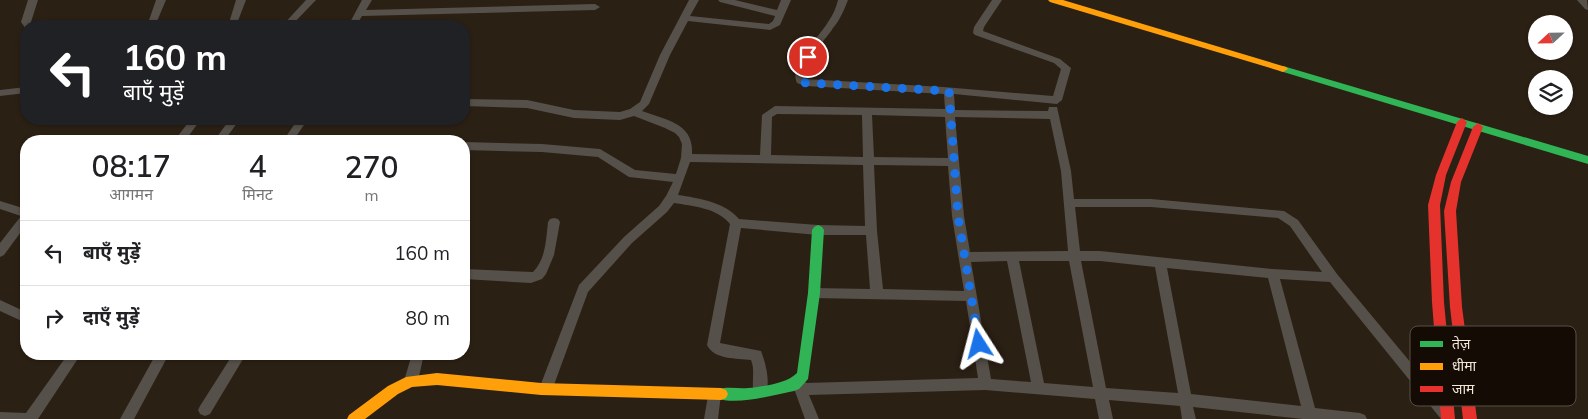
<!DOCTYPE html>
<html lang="hi">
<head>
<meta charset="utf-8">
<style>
	:root { --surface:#fff; --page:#f2f2f2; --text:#202124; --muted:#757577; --line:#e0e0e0 }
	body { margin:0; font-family:Mulish,"Noto Sans Devanagari",sans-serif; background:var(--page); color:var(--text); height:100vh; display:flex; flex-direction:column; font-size:19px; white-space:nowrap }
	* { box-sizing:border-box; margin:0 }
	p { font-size:16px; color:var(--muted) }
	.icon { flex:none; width:28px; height:28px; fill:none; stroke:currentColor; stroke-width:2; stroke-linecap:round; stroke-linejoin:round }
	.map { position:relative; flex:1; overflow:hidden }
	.drawer { position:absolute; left:20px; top:135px; width:450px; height:225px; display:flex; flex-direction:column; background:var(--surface); border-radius:20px; box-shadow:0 1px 4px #0004 }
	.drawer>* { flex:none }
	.guide { position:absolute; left:20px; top:20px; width:450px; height:105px; border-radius:20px; box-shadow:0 1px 4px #0004; background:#202124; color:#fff; overflow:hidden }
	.needle { width:32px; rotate:248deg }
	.buttons { position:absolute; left:1528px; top:15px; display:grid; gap:10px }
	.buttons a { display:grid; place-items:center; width:45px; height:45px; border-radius:50%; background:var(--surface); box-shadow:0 1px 4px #0004; font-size:25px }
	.pin { position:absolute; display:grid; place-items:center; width:42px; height:42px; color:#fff; margin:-21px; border:2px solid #fff; border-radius:50%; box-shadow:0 1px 5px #0007 }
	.me { position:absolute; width:55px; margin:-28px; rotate:351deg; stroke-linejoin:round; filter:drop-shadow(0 0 4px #0008) }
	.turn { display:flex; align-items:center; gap:18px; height:105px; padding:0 20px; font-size:22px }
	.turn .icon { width:65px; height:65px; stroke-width:2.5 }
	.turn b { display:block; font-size:35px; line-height:42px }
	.eta { display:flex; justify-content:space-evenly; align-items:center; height:85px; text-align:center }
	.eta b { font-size:30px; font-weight:600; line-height:35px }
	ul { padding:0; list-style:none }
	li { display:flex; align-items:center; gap:15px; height:65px; padding:0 20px; border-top:1px solid var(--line) }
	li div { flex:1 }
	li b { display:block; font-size:19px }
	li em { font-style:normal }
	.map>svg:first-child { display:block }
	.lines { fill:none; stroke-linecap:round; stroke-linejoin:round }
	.street { fill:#56504a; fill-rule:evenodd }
	.fast { fill:#30b455; fill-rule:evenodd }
	.slow { fill:#ff9f0a; fill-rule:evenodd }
	.jam { fill:#e5322d; fill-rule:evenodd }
	.route { stroke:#1a73e8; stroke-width:9; stroke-dasharray:0 16.2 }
	.key { fill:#140c04; stroke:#584e44; stroke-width:1 }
	.key-label { font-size:14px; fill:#f5e8db }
</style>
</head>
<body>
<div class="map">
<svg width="1588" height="419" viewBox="0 0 1588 419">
	<rect width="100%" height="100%" fill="#2b2014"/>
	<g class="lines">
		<g class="street">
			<polygon points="28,0 38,0 31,22 33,26 26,26 26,29 21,22"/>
			<polygon points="156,0 166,0 155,26 147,26"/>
			<polygon points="236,0 246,0 236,26 228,26"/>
			<polygon points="306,0 316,0 291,26 282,26"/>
			<polygon points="362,0 372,0 366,10 595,4 600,7 595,10 362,16 356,26 348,26"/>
			<path d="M689 0H699L690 16 769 24 773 21 775 16 720 2 718 0H735L777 10 781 0H791L780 25 770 30 688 21 670 55 649 104 642 111C666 120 694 123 692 154L760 155 762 115 775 106 945 109 944 94 806 86 797 83C788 64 819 38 828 22 833 15 836 8 838 0H848C844 10 840 20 833 28 824 43 802 60 805 79L943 87 1053 96 1061 69 1054 63 975 35 973 33 974 27 992 0H1002L984 27 983 31 1060 59 1071 68 1062 100 1057 104 954 94 955 110 1048 111 1049 107H1057L1071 171 1074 199H1151L1284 211 1298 220 1337 274 1451 411 1453 415 1451 419H1441L1330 282 1280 279 1315 408 1360 413 1365 415 1367 419H1303L1193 407 1196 419H1182L1180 406 1109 400 1113 419H1099L1095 399 985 390 809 395 819 419H805L792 383 794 379 799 377 804 379 806 383 978 378 966 301 814 298 810 297 808 293 810 289 814 288 870 289 866 235H818L741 228 720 343 761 351C766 364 771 383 765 396L760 398 755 396C750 385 756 372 751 360 737 358 714 360 707 345L730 224C718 208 692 206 674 203L667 212 632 243 588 292 551 393 546 395 541 393 539 389 579 285 624 237 659 206 666 196 673 182 629 177 598 157 542 152 464 150V142L542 144 600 149 635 170 676 174 681 158 682 144 679 137 675 133 665 128 634 116 620 120 574 118 527 108 464 106V99L527 100 574 110 620 112 630 109 640 102 660 55ZM777 114 862 115 863 157 771 155 772 117ZM872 115 945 117 948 158 874 157ZM955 117 1050 119 1061 171 1068 251 970 252 964 216ZM690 162 863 165 865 226 818 225 739 219C725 202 698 198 678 195ZM874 165 948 166 952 216 964 291 883 289 877 231ZM1075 207H1151L1278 218 1290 226 1322 272 1273 269 1100 251H1080ZM1007 261 1031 382 991 379 971 262ZM1019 261H1069L1093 387 1044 383ZM1081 261H1100L1155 267 1178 393 1106 388ZM1167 268 1268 278 1301 406 1191 394Z"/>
			<polygon points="1577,0 1587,0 1588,10 1585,9"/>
			<polygon points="26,87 26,93 0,96 0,90"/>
			<polygon points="191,119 201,119 185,141 174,141"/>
			<polygon points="230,119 240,119 224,141 214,141"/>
			<polygon points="298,119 308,119 293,141 283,141"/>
			<polygon points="0,201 26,209 26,225 4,255 0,257 0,243 21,216 0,209"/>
			<path d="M554 218 558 219 560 222 554 255 546 274 542 279 531 283 464 279V269L533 272C546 259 546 239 548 222L550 219Z"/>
			<polygon points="0,300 26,312 26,323 0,311"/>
			<polygon points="68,354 81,354 38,419 0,419 0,412 26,413"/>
			<polygon points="156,354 169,354 134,419 120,419"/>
			<polygon points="233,354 246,354 210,414 205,416 200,414 198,410 200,406"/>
			<polygon points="412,354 424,354 418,381 416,385 411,387 406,385 404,381"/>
			<polygon points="714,388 719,390 721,394 718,419 704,419 709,390"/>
		</g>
		<g class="fast">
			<polygon points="1283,66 1588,156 1588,164 1280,71 1278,69 1280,67"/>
			<path d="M818 225 822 227 824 230 820 293 808 379 799 389 794 391C772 395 737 406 716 398L714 394 716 390C726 386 738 389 748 388 764 386 786 384 797 373L808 293 812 230 814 227Z"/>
		</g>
		<g class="slow">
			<polygon points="1048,0 1063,0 1286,67 1288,69 1283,72 1280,71 1050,2"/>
			<polygon points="437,373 541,383 721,388 726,390 728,394 726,398 721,400 541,395 437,385 412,387 398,394 365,419 347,419 349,415 388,386 406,377"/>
		</g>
		<g class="jam">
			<polygon points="1462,118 1467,122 1446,175 1440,205 1444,302 1455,419 1441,419 1432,302 1428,205 1436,175 1457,122"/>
			<polygon points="1478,123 1483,127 1461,182 1456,211 1462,307 1477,419 1463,419 1450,307 1444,211 1451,182 1473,127"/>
		</g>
	</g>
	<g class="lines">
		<polyline class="route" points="808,57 798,76 800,81 806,83 949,91 958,216 979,344"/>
	</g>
	<rect x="1410" y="326" width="166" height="80" rx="8" class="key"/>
	<rect x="1420" y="341" width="23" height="6" fill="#30b455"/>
	<rect x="1420" y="363" width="23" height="7" fill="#ff9f0a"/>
	<rect x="1420" y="386" width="23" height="6" fill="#e5322d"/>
	<g class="key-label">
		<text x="1452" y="349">तेज़</text>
		<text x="1452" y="371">धीमा</text>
		<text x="1452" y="394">जाम</text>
	</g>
</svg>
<div class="buttons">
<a><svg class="needle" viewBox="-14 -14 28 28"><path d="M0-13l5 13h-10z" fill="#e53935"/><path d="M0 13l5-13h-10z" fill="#757577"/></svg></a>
<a><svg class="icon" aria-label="layers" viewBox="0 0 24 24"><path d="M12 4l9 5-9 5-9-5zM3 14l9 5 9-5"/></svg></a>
</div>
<div class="pin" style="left:808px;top:57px;background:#d93025"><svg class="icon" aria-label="arrive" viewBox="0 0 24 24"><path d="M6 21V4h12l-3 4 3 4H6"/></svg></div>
<svg class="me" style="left:979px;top:344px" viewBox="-20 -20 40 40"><path d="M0-17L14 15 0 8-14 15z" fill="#1a73e8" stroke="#fff" stroke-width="4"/></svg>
<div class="guide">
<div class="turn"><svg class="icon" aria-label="left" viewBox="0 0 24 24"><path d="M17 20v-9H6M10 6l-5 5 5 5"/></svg><div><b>160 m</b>बाएँ मुड़ें</div></div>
</div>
<section class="drawer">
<div class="eta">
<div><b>08:17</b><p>आगमन</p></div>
<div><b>4</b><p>मिनट</p></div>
<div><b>270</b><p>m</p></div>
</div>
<ul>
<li><svg class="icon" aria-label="left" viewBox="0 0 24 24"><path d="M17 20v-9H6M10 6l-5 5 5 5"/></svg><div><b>बाएँ मुड़ें</b></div><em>160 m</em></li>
<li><svg class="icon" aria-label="right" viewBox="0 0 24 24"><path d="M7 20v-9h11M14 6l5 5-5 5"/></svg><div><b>दाएँ मुड़ें</b></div><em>80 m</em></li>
</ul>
</section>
</div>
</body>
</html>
